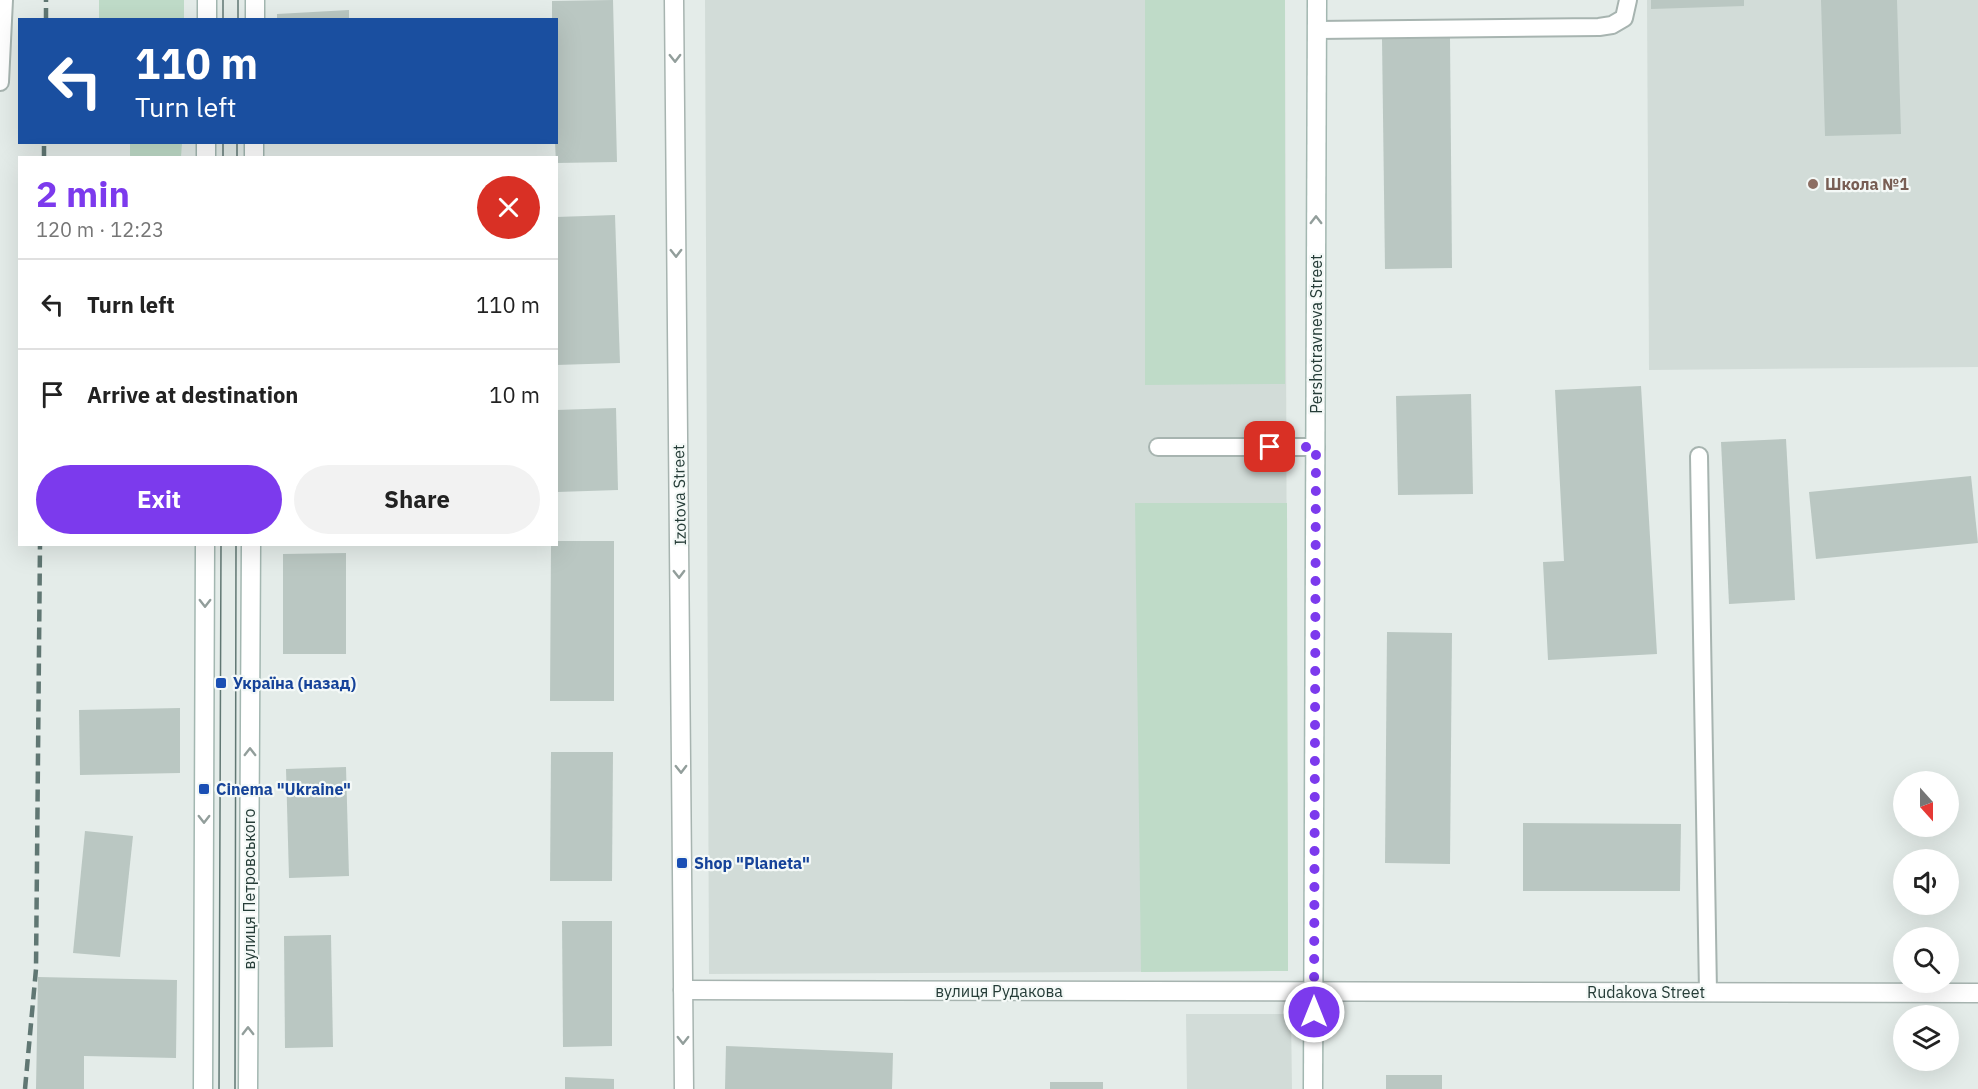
<!DOCTYPE html>
<html lang="en">
<head>
<meta charset="utf-8">
<style>
	:root { --surface:#fff; --page:#f2f2f2; --text:#222; --muted:#767676; --line:#e0e0e0; --accent:#7c3aed }
	body { margin:0; font-family:"IBM Plex Sans",sans-serif; background:var(--page); color:var(--text); height:100vh; display:flex; flex-direction:column; font-size:22px; white-space:nowrap }
	* { box-sizing:border-box; margin:0 }
	p { font-size:20px; color:var(--muted) }
	.icon { flex:none; width:33px; height:33px; fill:none; stroke:currentColor; stroke-width:2; stroke-linecap:round; stroke-linejoin:round }
	.map { position:relative; flex:1; overflow:hidden }
	.side { position:absolute; left:18px; top:156px; width:540px; height:390px; display:flex; flex-direction:column; background:var(--surface); border-radius:0px; box-shadow:0 6px 24px #0002 }
	.side>* { flex:none }
	.banner { position:absolute; left:18px; top:18px; width:540px; height:126px; border-radius:0px; box-shadow:0 6px 24px #0002; background:#1a4fa0; color:#fff; overflow:hidden }
	.needle { width:39px; rotate:159deg }
	.tools { position:absolute; left:1893px; top:771px; display:grid; gap:12px }
	.tools a { display:grid; place-items:center; width:66px; height:66px; border-radius:50%; background:var(--surface); box-shadow:0 6px 24px #0002; font-size:30px }
	.pin { position:absolute; display:grid; place-items:center; width:51px; height:51px; color:#fff; margin:-26px; border-radius:12px; box-shadow:0 3px 9px #0006 }
	.me { position:absolute; width:66px; margin:-33px; rotate:0deg; stroke-linejoin:round; filter:drop-shadow(0 0 4px #0008) }
	.turn { display:flex; align-items:center; gap:21px; height:126px; padding:0 18px; font-size:27px }
	.turn .icon { width:78px; height:78px; stroke-width:2.5 }
	.turn b { display:block; font-size:42px; line-height:51px }
	.round { display:grid; place-items:center; flex:none; width:63px; height:63px; border-radius:32px; background:var(--page) }
	.head { display:flex; align-items:center; justify-content:space-between; height:102px; padding:0 18px }
	h1 { font-size:36px; font-weight:700; line-height:45px; color:var(--accent) }
	.cta { display:flex; gap:12px; margin-top:auto; padding:12px 18px }
	.cta a { flex:1; height:69px; border-radius:36px; background:var(--accent); color:#fff; font-size:24px; font-weight:700; line-height:69px; text-align:center }
	.cta a+a { background:var(--page); color:var(--text) }
	ul { padding:0; list-style:none }
	li { display:flex; align-items:center; gap:18px; height:90px; padding:0 18px; border-top:2px solid var(--line) }
	li div { flex:1 }
	li b { display:block; font-size:22px }
	li em { font-style:normal }
	.map>svg:first-child { display:block }
	.built { fill:#d2dcd8 }
	.green { fill:#bfdbc8 }
	.building { fill:#bac7c2 }
	.lines { fill:none; stroke-linecap:round; stroke-linejoin:round }
	.service-casing { stroke:#a7b4b0; stroke-width:20 }
	.minor-casing { stroke:#a7b4b0; stroke-width:21 }
	.tertiary-casing { stroke:#a7b4b0; stroke-width:21 }
	.secondary-casing { stroke:#a3b7b1; stroke-width:21 }
	.service { stroke:#fff; stroke-width:16 }
	.minor { stroke:#fff; stroke-width:18 }
	.tertiary { stroke:#fff; stroke-width:18 }
	.secondary { stroke:#fff; stroke-width:18 }
	.tram { stroke:#607773; stroke-width:1.5 }
	.rail { stroke:#607773; stroke-width:4.5; stroke-dasharray:12 6; stroke-linecap:butt }
	.oneway { stroke:#929e9b }
	.route { stroke:#7c3aed; stroke-width:10; stroke-dasharray:0 18 }
	.education-dot { fill:#8d6e63; stroke:#f4f9f7; stroke-width:2 }
	.transit-dot { fill:#1a4fb4; stroke:#f4f9f7; stroke-width:2 }
	.labels { text-anchor:middle; stroke-width:4.5; stroke-linejoin:round; paint-order:stroke }
	.education-label { font-size:16px; font-weight:bold; fill:#785e54; stroke:#f4f9f7; text-anchor:start }
	.street-label { font-size:16px; fill:#253c37; stroke:#f4f9f7 }
	.transit-label { font-size:16px; font-weight:bold; fill:#164399; stroke:#f4f9f7; text-anchor:start }
</style>
</head>
<body>
<div class="map">
<svg width="1978" height="1089" viewBox="0 0 1978 1089">
	<rect width="100%" height="100%" fill="#e4ece9"/>
	<g class="built">
		<polygon points="705,0 1285,0 1288,971 709,974"/>
		<polygon points="1647,0 1978,0 1978,367 1649,370"/>
		<polygon points="1186,1014 1291,1014 1292,1089 1187,1089"/>
	</g>
	<g class="green">
		<rect x="99" y="0" width="85" height="19"/>
		<polygon points="1145,0 1285,0 1285,384 1145,385"/>
		<polygon points="130,143 182,143 181,157 130,157"/>
		<polygon points="1135,503 1287,503 1288,971 1141,972"/>
	</g>
	<g class="building">
		<polygon points="613,0 617,162 556,163 555,142 556,142 556,20 552,20 552,1"/>
		<polygon points="1651,0 1744,0 1744,6 1651,9"/>
		<polygon points="1821,0 1897,0 1901,134 1825,136"/>
		<polygon points="349,10 349,20 277,20 277,14"/>
		<polygon points="1450,38 1452,268 1385,269 1382,39"/>
		<polygon points="615,215 620,363 556,365 556,217"/>
		<polygon points="1641,386 1657,654 1548,660 1543,562 1564,561 1555,390"/>
		<polygon points="1471,394 1473,494 1398,495 1396,396"/>
		<polygon points="616,408 618,490 557,492 556,410"/>
		<polygon points="1786,439 1795,600 1729,604 1721,442"/>
		<polygon points="1971,476 1978,543 1816,559 1809,492"/>
		<polygon points="556,541 614,541 614,701 550,701 551,544 556,544"/>
		<polygon points="346,553 346,654 283,654 283,554"/>
		<polygon points="1387,632 1452,633 1450,864 1385,863"/>
		<polygon points="180,708 180,773 80,775 79,710"/>
		<polygon points="551,752 613,752 612,881 550,881"/>
		<polygon points="346,767 349,876 289,878 286,769"/>
		<polygon points="1523,823 1681,824 1680,891 1523,891"/>
		<polygon points="85,831 133,836 120,957 73,953"/>
		<polygon points="562,921 612,921 612,1046 563,1047"/>
		<polygon points="331,935 333,1047 285,1048 284,936"/>
		<polygon points="38,977 177,980 176,1058 84,1056 84,1089 36,1089"/>
		<polygon points="726,1046 893,1053 892,1089 725,1089"/>
		<rect x="1386" y="1075" width="56" height="14"/>
		<polygon points="565,1077 614,1079 614,1089 565,1089"/>
		<rect x="1050" y="1082" width="53" height="7"/>
	</g>
	<g class="lines">
		<g class="service-casing">
			<g id="service">
				<polyline points="1317,30 1599,27 1612,25 1624,18 1628,0"/>
				<polyline points="0,82 4,0"/>
				<polyline points="1158,447 1316,447"/>
				<polyline points="1699,456 1708,992"/>
			</g>
		</g>
		<g class="minor-casing">
			<polyline id="minor" points="683,990 1978,993"/>
		</g>
		<g class="tertiary-casing">
			<polyline id="tertiary" points="674,0 684,1089"/>
		</g>
		<g class="secondary-casing">
			<g id="secondary">
				<polyline points="207,20 207,0"/>
				<polyline points="255,20 255,0"/>
				<polyline points="206,158 206,142"/>
				<polyline points="254,158 254,142"/>
				<polyline points="203,1089 205,544"/>
				<polyline points="248,1089 251,544"/>
				<polyline points="1313,1089 1317,0"/>
			</g>
		</g>
		<use href="#service" class="service"/>
		<use href="#minor" class="minor"/>
		<use href="#tertiary" class="tertiary"/>
		<use href="#secondary" class="secondary"/>
		<g class="tram">
			<polyline points="223,20 223,0"/>
			<polyline points="238,20 238,0"/>
			<polyline points="223,158 223,142"/>
			<polyline points="237,158 237,142"/>
			<polyline points="219,1089 221,544"/>
			<polyline points="235,1089 236,544"/>
		</g>
		<g class="rail">
			<polyline points="46,20 46,0"/>
			<polyline points="44,158 44,142"/>
			<polyline points="25,1089 36,969 40,544"/>
		</g>
	</g>
	<defs><path id="oneway-chevron" d="M-2-3.5L2.5 0L-2 3.5" fill="none" stroke-width="1.6" stroke-linecap="round" stroke-linejoin="round" transform="scale(1.5)"/></defs>
	<g class="oneway">
		<use href="#oneway-chevron" transform="translate(675 58) rotate(89)"/>
		<use href="#oneway-chevron" transform="translate(1316 220) rotate(-90)"/>
		<use href="#oneway-chevron" transform="translate(676 253) rotate(89)"/>
		<use href="#oneway-chevron" transform="translate(679 574) rotate(89)"/>
		<use href="#oneway-chevron" transform="translate(205 603) rotate(90)"/>
		<use href="#oneway-chevron" transform="translate(250 752) rotate(-90)"/>
		<use href="#oneway-chevron" transform="translate(681 769) rotate(89)"/>
		<use href="#oneway-chevron" transform="translate(204 819) rotate(90)"/>
		<use href="#oneway-chevron" transform="translate(248 1031) rotate(-90)"/>
		<use href="#oneway-chevron" transform="translate(683 1040) rotate(90)"/>
	</g>
	<g class="lines">
		<polyline class="route" points="1270,447 1316,447 1314,1012"/>
	</g>
	<circle class="education-dot" cx="1813" cy="184" r="6"/>
	<g class="transit-dot">
		<rect x="215" y="677" width="12" height="12" rx="3"/>
		<rect x="198" y="783" width="12" height="12" rx="3"/>
		<rect x="676" y="857" width="12" height="12" rx="3"/>
	</g>
	<g class="labels">
		<g class="education-label">
			<text x="1825" y="190">Школа №1</text>
		</g>
		<g class="street-label">
			<text transform="translate(1316 334) rotate(-90)" y="6">Pershotravneva Street</text>
			<text transform="translate(679 495) rotate(-91)" y="6">Izotova Street</text>
			<text transform="translate(249 889) rotate(-90)" y="6">вулиця Петровського</text>
			<text x="999" y="997">вулиця Рудакова</text>
			<text x="1646" y="998">Rudakova Street</text>
		</g>
		<g class="transit-label">
			<text x="233" y="689">Україна (назад)</text>
			<text x="216" y="795">Cinema "Ukraine"</text>
			<text x="694" y="869">Shop "Planeta"</text>
		</g>
	</g>
</svg>
<div class="tools">
<a><svg class="needle" viewBox="-14 -14 28 28"><path d="M0-13l5 13h-10z" fill="#e53935"/><path d="M0 13l5-13h-10z" fill="#767676"/></svg></a>
<a><svg class="icon" aria-label="sound" viewBox="0 0 24 24"><path d="M4 9h4l5-4v14l-5-4H4zM17 9q2 3 0 6"/></svg></a>
<a><svg class="icon" aria-label="search" viewBox="0 0 24 24"><circle cx="10" cy="10" r="6"/><path d="M15 15l6 6"/></svg></a>
<a><svg class="icon" aria-label="layers" viewBox="0 0 24 24"><path d="M12 4l9 5-9 5-9-5zM3 14l9 5 9-5"/></svg></a>
</div>
<div class="pin" style="left:1270px;top:447px;background:#d93025"><svg class="icon" aria-label="arrive" viewBox="0 0 24 24"><path d="M6 21V4h12l-3 4 3 4H6"/></svg></div>
<svg class="me" style="left:1314px;top:1012px" viewBox="-20 -20 40 40"><circle r="17" fill="#7c3aed" stroke="#fff" stroke-width="3"/><path d="M0-11L8 9 0 5-8 9z" fill="#fff"/></svg>
<div class="banner">
<div class="turn"><svg class="icon" aria-label="left" viewBox="0 0 24 24"><path d="M17 20v-9H6M10 6l-5 5 5 5"/></svg><div><b>110 m</b>Turn left</div></div>
</div>
<section class="side">
<div class="head"><div><h1>2 min</h1><p>120 m · 12:23</p></div><a class="round" style="background:#d93025;color:#fff"><svg class="icon" aria-label="close" viewBox="0 0 24 24"><path d="M6 6l12 12M18 6L6 18"/></svg></a></div>
<ul>
<li><svg class="icon" aria-label="left" viewBox="0 0 24 24"><path d="M17 20v-9H6M10 6l-5 5 5 5"/></svg><div><b>Turn left</b></div><em>110 m</em></li>
<li><svg class="icon" aria-label="arrive" viewBox="0 0 24 24"><path d="M6 21V4h12l-3 4 3 4H6"/></svg><div><b>Arrive at destination</b></div><em>10 m</em></li>
</ul>
<div class="cta"><a>Exit</a><a>Share</a></div>
</section>
</div>
</body>
</html>
